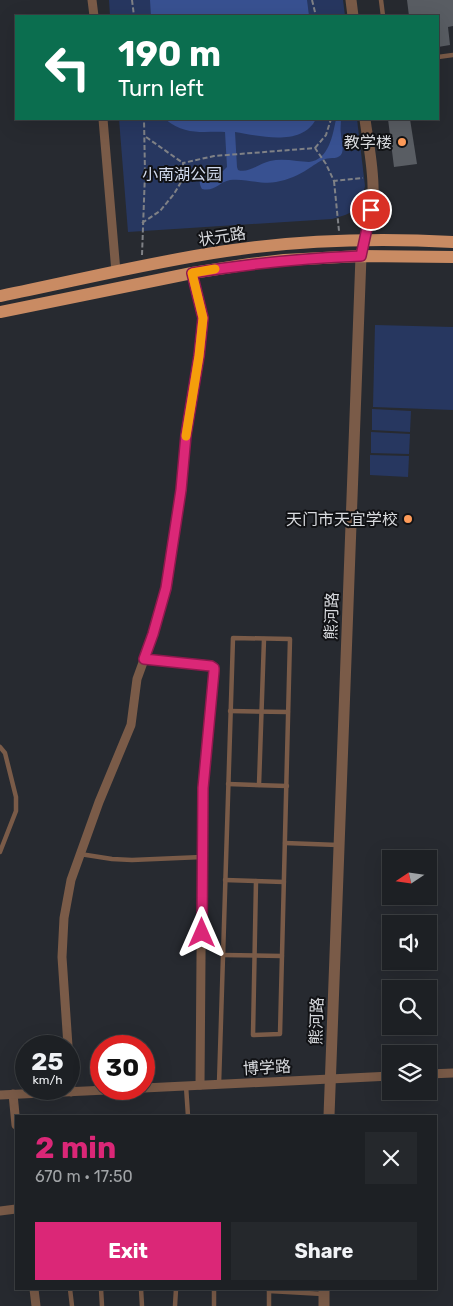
<!DOCTYPE html>
<html lang="en">
<head>
<meta charset="utf-8">
<style>
	:root { --surface:#1d2024; --page:#25282c; --text:#f1f3f6; --muted:#a0a3a6; --line:#3b3e41; --accent:#db2777 }
	body { margin:0; font-family:Rubik,"Noto Sans SC",sans-serif; background:var(--page); color:var(--text); height:100vh; display:flex; flex-direction:column; font-size:19px; white-space:nowrap }
	* { box-sizing:border-box; margin:0 }
	p { font-size:16px; color:var(--muted) }
	.icon { flex:none; width:28px; height:28px; fill:none; stroke:currentColor; stroke-width:2; stroke-linecap:round; stroke-linejoin:round }
	.map { position:relative; flex:1; overflow:hidden }
	.details { position:absolute; left:15px; top:1115px; width:422px; height:175px; display:flex; flex-direction:column; background:var(--surface); border-radius:0px; box-shadow:0 5px 20px #0002,0 0 0 1px var(--line) }
	.details>* { flex:none }
	.banner { position:absolute; left:15px; top:15px; width:424px; height:105px; border-radius:0px; box-shadow:0 5px 20px #0002,0 0 0 1px var(--line); background:#0b6e4f; color:#fff; overflow:hidden }
	.needle { width:32px; rotate:257deg }
	.fabs { position:absolute; left:382px; top:850px; display:grid; gap:10px }
	.fabs a { display:grid; place-items:center; width:55px; height:55px; border-radius:0px; background:var(--surface); box-shadow:0 5px 20px #0002,0 0 0 1px var(--line); font-size:25px }
	.speed { position:absolute; left:15px; top:1035px; display:flex; gap:10px; font-size:25px; font-weight:700; text-align:center }
	.speed>* { display:grid; place-content:center; width:65px; height:65px; border-radius:50%; background:var(--surface); box-shadow:0 5px 20px #0002,0 0 0 1px var(--line); line-height:1 }
	.speed small { font-size:12px; font-weight:400 }
	.speed .limit { border:8px solid #d22; background:#fff; color:#111 }
	.pin { position:absolute; display:grid; place-items:center; width:42px; height:42px; color:#fff; margin:-21px; border:2px solid #fff; border-radius:50%; box-shadow:0 1px 5px #0007 }
	.me { position:absolute; width:55px; margin:-28px; rotate:0deg; stroke-linejoin:round; filter:drop-shadow(0 0 4px #0008) }
	.turn { display:flex; align-items:center; gap:18px; height:105px; padding:0 20px; font-size:22px }
	.turn .icon { width:65px; height:65px; stroke-width:2.5 }
	.turn b { display:block; font-size:35px; line-height:42px }
	.round { display:grid; place-items:center; flex:none; width:52px; height:52px; border-radius:0px; background:var(--page) }
	.summary { display:flex; align-items:center; justify-content:space-between; height:85px; padding:0 20px }
	h1 { font-size:30px; font-weight:700; line-height:38px; color:var(--accent) }
	.button { display:flex; gap:10px; margin-top:auto; padding:10px 20px }
	.button a { flex:1; height:58px; border-radius:0px; background:var(--accent); color:#fff; font-size:20px; font-weight:700; line-height:58px; text-align:center }
	.button a+a { background:var(--page); color:var(--text) }
	.map>svg:first-child { display:block }
	.green { fill:#273760 }
	.water { fill:#385191 }
	.building { fill:#595d63 }
	.lines { fill:none; stroke-linecap:round; stroke-linejoin:round }
	.path { stroke:#7f8186; stroke-width:2; stroke-dasharray:5 2.5; stroke-linecap:butt }
	.service { stroke:#7a5b48; stroke-width:4.5 }
	.minor { stroke:#7a5b48; stroke-width:9 }
	.tertiary { stroke:#7a5b48; stroke-width:11 }
	.primary { stroke:#c98b63; stroke-width:12 }
	.route-casing { stroke:#8e194d; stroke-width:12 }
	.route { stroke:#db2777; stroke-width:9 }
	.slow { stroke:#f59e0b; stroke-width:9 }
	.poi-dot { fill:#fe9b59; stroke:#111215; stroke-width:2 }
	.labels { text-anchor:middle; stroke-width:4; stroke-linejoin:round; paint-order:stroke }
	.poi-label { font-size:16px; fill:#d8dade; stroke:#111215; text-anchor:end }
	.park-label { font-size:16px; fill:#d2dbee; stroke:#111215 }
	.street-label { font-size:16px; fill:#d8dade; stroke:#111215 }
</style>
</head>
<body>
<div class="map">
<svg width="453" height="1306" viewBox="0 0 453 1306">
	<rect width="100%" height="100%" fill="#272a30"/>
	<g class="green">
		<polygon points="109,0 343,0 345,16 110,16"/>
		<path d="M119 119H357L365 186C360 210 354 213 332 219L128 232Z"/>
		<polygon points="375,325 453,327 453,410 373,407"/>
		<polygon points="372,409 411,411 410,432 372,430"/>
		<polygon points="371,432 410,434 409,454 371,453"/>
		<polygon points="370,455 409,456 408,477 370,475"/>
	</g>
	<g class="water">
		<polygon points="150,0 307,0 309,16 151,16"/>
		<path d="M165 119H316C302 147 259 136 235 132L237 167 238 170C248 174 260 163 270 161 279 159 288 160 297 161 301 161 305 162 309 162 329 160 333 134 336 119H341C341 124 340 129 341 134 341 140 344 147 342 153 339 160 331 157 325 159 319 161 313 166 308 169 299 175 288 180 276 182 261 185 246 178 230 180 219 182 215 192 202 189 193 172 212 173 223 171L227 167 225 132C201 131 186 136 165 119Z"/>
	</g>
	<g class="building">
		<polygon points="407,0 453,0 453,26 448,27 450,45 438,47 438,16 409,16"/>
		<polygon points="388,119 410,119 417,164 394,167"/>
	</g>
	<g class="lines">
		<g class="path">
			<polyline points="132,0 134,16"/>
			<polyline points="312,0 316,16"/>
			<polyline points="146,137 183,163"/>
			<polyline points="315,148 326,135 331,119"/>
			<polyline points="334,181 339,231"/>
			<polyline points="142,223 160,211 174,194 184,177 183,163 214,156 315,148 326,164 334,181 363,178"/>
			<polyline points="142,255 145,173 144,119"/>
		</g>
		<g class="service">
			<polyline points="381,0 383,16"/>
			<polyline points="438,57 453,55"/>
			<polyline points="230,711 288,712"/>
			<polyline points="0,747 5,753 16,797 16,811 0,852"/>
			<polyline points="228,784 287,786"/>
			<polyline points="259,785 264,639"/>
			<polyline points="285,843 338,845"/>
			<polyline points="80,854 112,859 132,860 202,857"/>
			<polyline points="225,880 284,882"/>
			<polyline points="223,955 282,956"/>
			<polyline points="219,1084 233,638 290,639 280,1034 253,1035 256,881"/>
			<polyline points="186,1086 188,1116"/>
			<polyline points="70,1289 72,1306"/>
			<polyline points="101,1289 102,1306"/>
			<polyline points="141,1289 142,1306"/>
			<polyline points="269,1291 323,1294"/>
			<polyline points="175,1306 176,1289"/>
			<polyline points="214,1306 214,1289"/>
			<polyline points="269,1306 269,1290"/>
		</g>
		<g class="minor">
			<polyline points="92,0 94,16"/>
			<polyline points="103,119 116,272"/>
			<polyline points="144,659 211,665 214,668 214,671 203,788 202,832 200,1085"/>
			<polyline points="68,1046 62,957 64,918 71,880 99,802 131,725 137,679 153,635 167,588 181,490 186,435 199,356 203,318 192,273"/>
			<polyline points="69,1052 71,1092"/>
			<polyline points="429,1074 453,1073"/>
			<polyline points="144,1088 391,1076"/>
			<polyline points="13,1094 16,1125"/>
			<polyline points="0,1095 128,1089"/>
			<polyline points="0,1211 16,1209"/>
			<polyline points="34,1289 36,1306"/>
		</g>
		<g class="tertiary">
			<polyline points="351,0 353,16"/>
			<path d="M329 1116 361 256C365 235 372 215 373 194 374 169 368 143 365 119"/>
			<polyline points="324,1306 324,1289"/>
		</g>
		<g class="primary">
			<path d="M0 296C75 281 150 262 226 251 301 240 378 238 453 242"/>
			<polyline points="0,312 192,273 250,264 284,260 361,256 453,257"/>
		</g>
	</g>
	<g class="lines">
		<g class="route-casing">
			<path id="route" d="M202 933 203 788 214 671V668L211 666 144 659 153 634 166 588 181 490 186 435 199 356 203 318 192 273C248 264 304 258 361 256L371 210"/>
		</g>
		<use href="#route" class="route"/>
		<polyline class="slow" points="186,436 199,356 203,318 192,273 215,269"/>
	</g>
	<g class="poi-dot">
		<circle cx="402" cy="142" r="5"/>
		<circle cx="408" cy="519" r="5"/>
	</g>
	<g class="labels">
		<g class="poi-label">
			<text x="392" y="148">教学楼</text>
			<text x="398" y="525">天门市天宜学校</text>
		</g>
		<g class="park-label">
			<text x="182" y="180">小南湖公园</text>
		</g>
		<g class="street-label">
			<text transform="translate(222 236) rotate(-9)" y="6">状元路</text>
			<text transform="translate(331 616) rotate(-88)" y="6">熊河路</text>
			<text transform="translate(316 1021) rotate(-88)" y="6">熊河路</text>
			<text transform="translate(267 1067) rotate(-3)" y="6">博学路</text>
		</g>
	</g>
</svg>
<div class="fabs">
<a><svg class="needle" viewBox="-14 -14 28 28"><path d="M0-13l5 13h-10z" fill="#e53935"/><path d="M0 13l5-13h-10z" fill="#a0a3a6"/></svg></a>
<a><svg class="icon" aria-label="sound" viewBox="0 0 24 24"><path d="M4 9h4l5-4v14l-5-4H4zM17 9q2 3 0 6"/></svg></a>
<a><svg class="icon" aria-label="search" viewBox="0 0 24 24"><circle cx="10" cy="10" r="6"/><path d="M15 15l6 6"/></svg></a>
<a><svg class="icon" aria-label="layers" viewBox="0 0 24 24"><path d="M12 4l9 5-9 5-9-5zM3 14l9 5 9-5"/></svg></a>
</div>
<div class="speed"><div>25<small>km/h</small></div><div class="limit">30</div></div>
<div class="pin" style="left:371px;top:210px;background:#d93025"><svg class="icon" aria-label="arrive" viewBox="0 0 24 24"><path d="M6 21V4h12l-3 4 3 4H6"/></svg></div>
<svg class="me" style="left:202px;top:933px" viewBox="-20 -20 40 40"><path d="M0-17L14 15 0 8-14 15z" fill="#db2777" stroke="#fff" stroke-width="4"/></svg>
<div class="banner">
<div class="turn"><svg class="icon" aria-label="left" viewBox="0 0 24 24"><path d="M17 20v-9H6M10 6l-5 5 5 5"/></svg><div><b>190 m</b>Turn left</div></div>
</div>
<section class="details">
<div class="summary"><div><h1>2 min</h1><p>670 m · 17:50</p></div><a class="round"><svg class="icon" aria-label="close" viewBox="0 0 24 24"><path d="M6 6l12 12M18 6L6 18"/></svg></a></div>
<div class="button"><a>Exit</a><a>Share</a></div>
</section>
</div>
</body>
</html>
